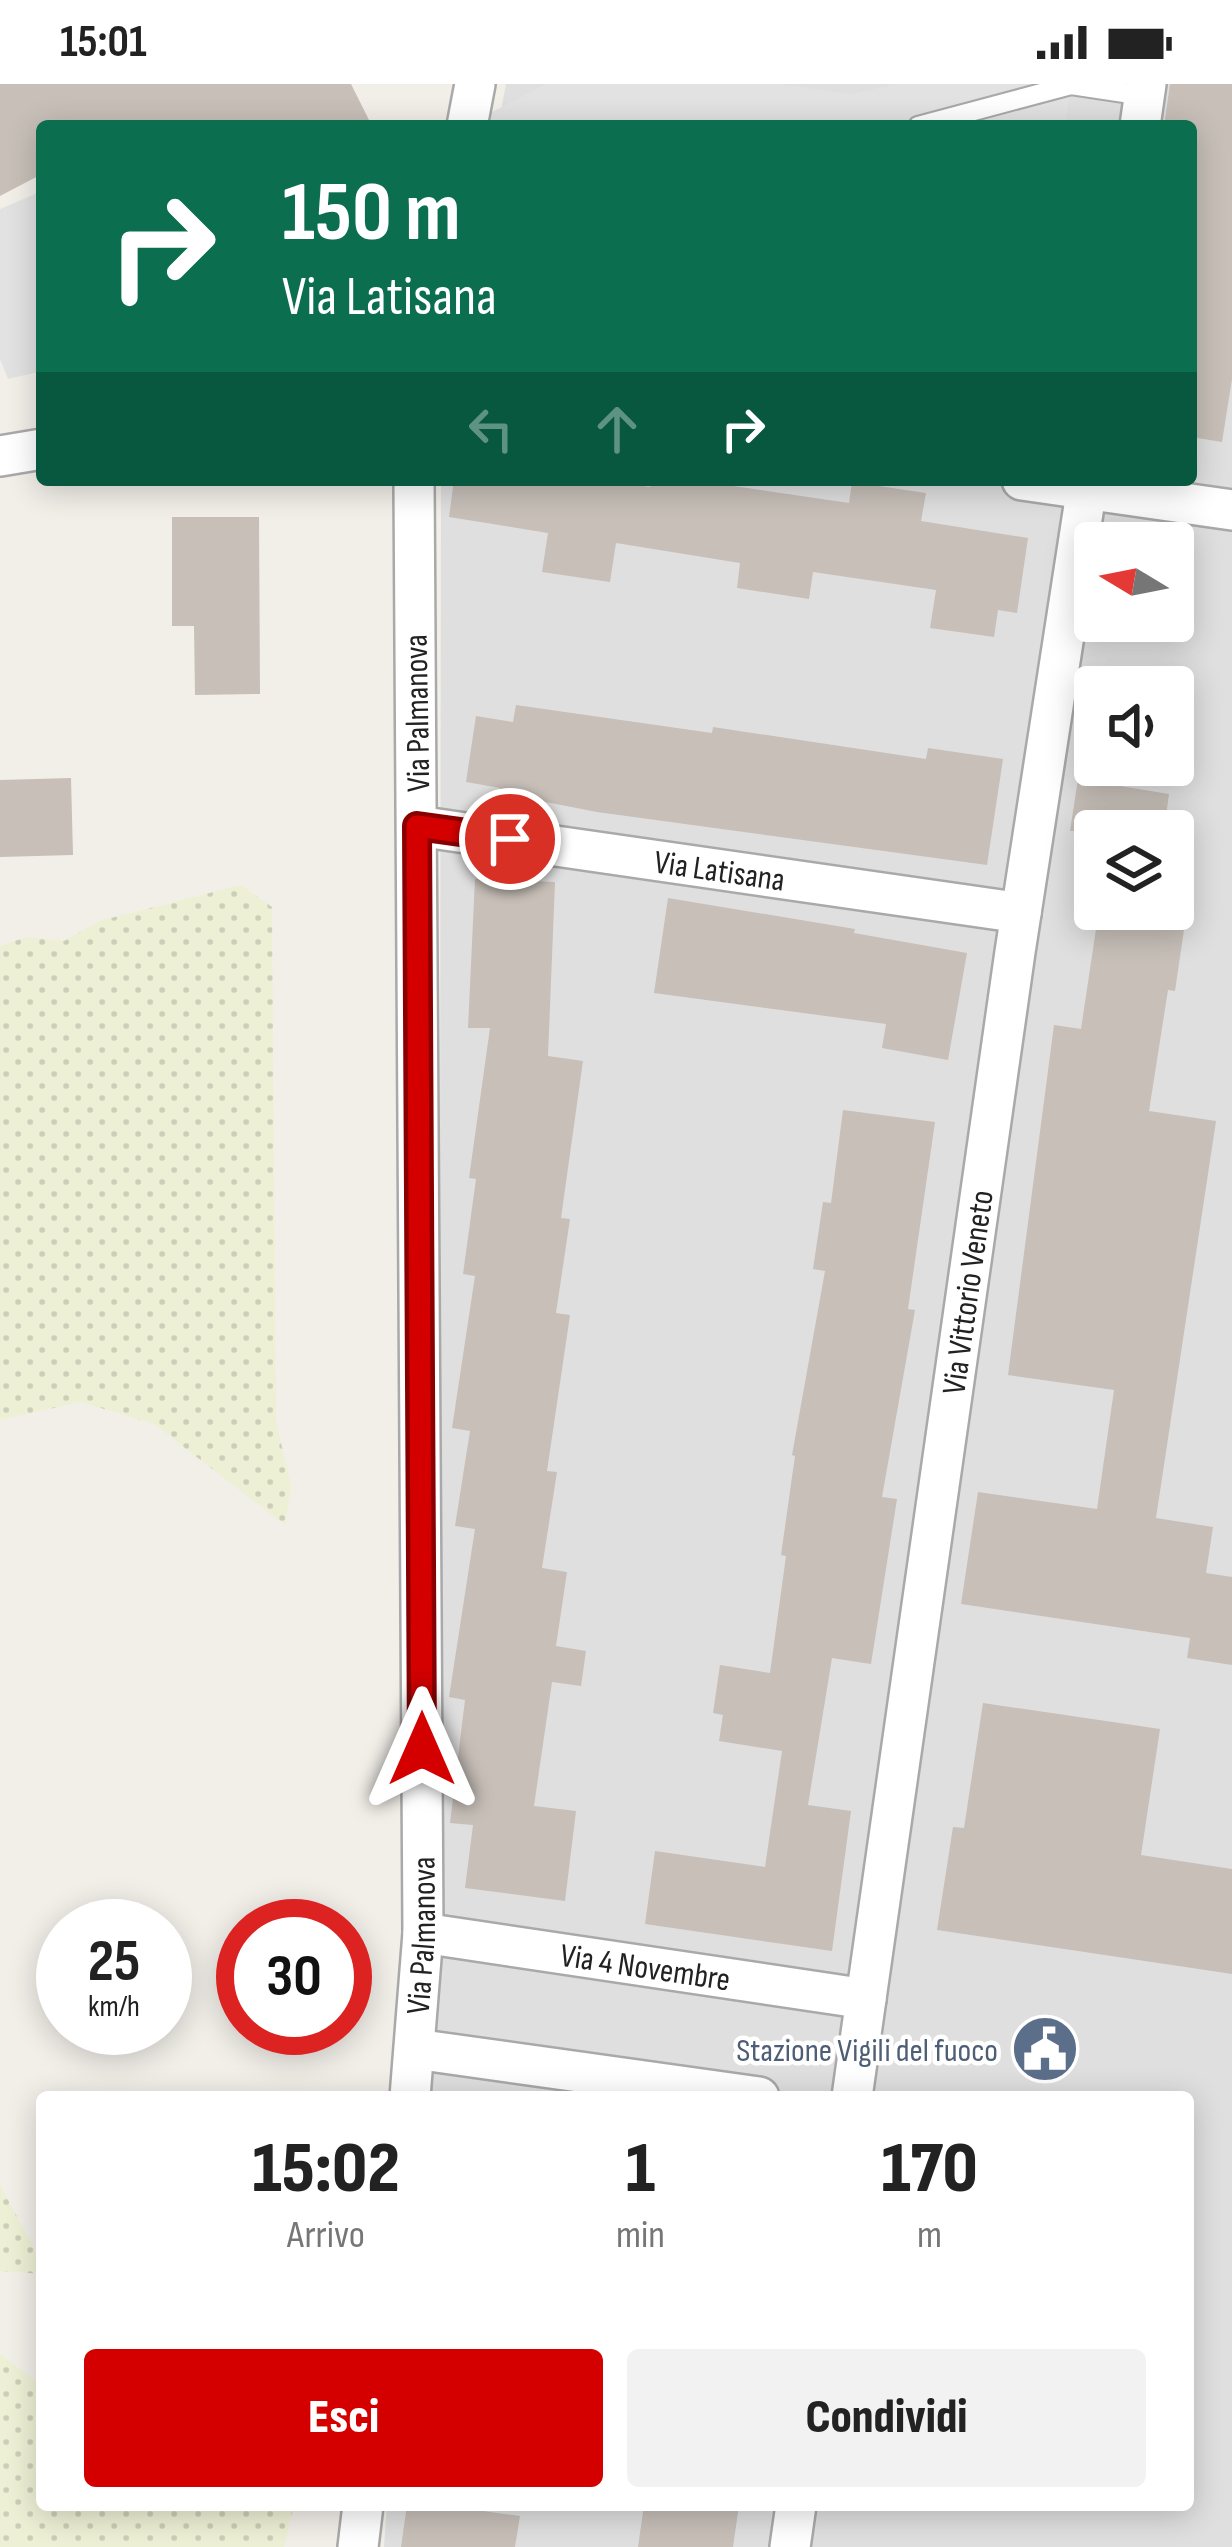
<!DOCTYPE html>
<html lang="it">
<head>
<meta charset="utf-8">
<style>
	:root { --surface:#fff; --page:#f2f2f2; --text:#222; --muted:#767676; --accent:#d40000 }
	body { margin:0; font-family:"Sofia Sans Condensed",sans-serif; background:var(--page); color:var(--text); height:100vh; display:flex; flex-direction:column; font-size:45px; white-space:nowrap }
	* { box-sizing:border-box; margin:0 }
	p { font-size:39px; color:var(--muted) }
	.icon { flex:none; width:66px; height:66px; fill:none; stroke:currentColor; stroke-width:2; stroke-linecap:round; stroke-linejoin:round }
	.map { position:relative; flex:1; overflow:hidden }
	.sheet { position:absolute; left:36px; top:2007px; width:1158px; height:420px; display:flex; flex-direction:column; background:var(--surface); border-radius:12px; box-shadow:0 6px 30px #0003 }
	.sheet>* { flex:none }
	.banner { position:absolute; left:36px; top:36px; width:1161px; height:366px; border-radius:12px; box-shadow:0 6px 30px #0003; background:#0b6e4f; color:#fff; overflow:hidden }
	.needle { width:78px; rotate:280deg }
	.buttons { position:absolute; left:1074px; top:438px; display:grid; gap:24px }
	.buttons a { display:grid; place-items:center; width:120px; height:120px; border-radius:12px; background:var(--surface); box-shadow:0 6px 30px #0003; font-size:60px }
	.speed { position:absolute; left:36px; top:1815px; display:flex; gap:24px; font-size:60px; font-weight:700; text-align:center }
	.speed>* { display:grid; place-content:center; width:156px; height:156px; border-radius:50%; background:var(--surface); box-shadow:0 6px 30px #0003; line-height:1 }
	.speed small { font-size:30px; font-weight:400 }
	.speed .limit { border:18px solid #d22; background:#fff; color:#111 }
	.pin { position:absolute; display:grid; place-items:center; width:102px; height:102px; color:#fff; margin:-51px; border:6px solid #fff; border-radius:50%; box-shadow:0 3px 12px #0007 }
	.me { position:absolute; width:132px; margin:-66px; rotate:0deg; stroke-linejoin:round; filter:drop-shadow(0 0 9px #0008) }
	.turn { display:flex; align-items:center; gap:42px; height:252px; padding:0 48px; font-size:54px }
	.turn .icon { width:156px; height:156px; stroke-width:2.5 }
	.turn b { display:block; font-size:84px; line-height:102px }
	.lanes { display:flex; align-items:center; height:114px; padding:0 48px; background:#0003; justify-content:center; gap:60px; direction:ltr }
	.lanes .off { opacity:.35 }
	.eta { display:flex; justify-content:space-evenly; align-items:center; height:204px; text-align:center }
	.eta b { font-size:72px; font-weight:800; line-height:84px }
	.action { display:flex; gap:24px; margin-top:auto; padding:24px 48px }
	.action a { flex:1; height:138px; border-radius:12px; background:var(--accent); color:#fff; font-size:48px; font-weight:800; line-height:138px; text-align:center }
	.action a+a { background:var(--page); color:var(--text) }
	.status { display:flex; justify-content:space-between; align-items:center; height:84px; padding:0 60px; background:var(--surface); direction:ltr }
	.status svg { height:33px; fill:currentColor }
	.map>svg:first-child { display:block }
	.residential { fill:#e0dfdf; fill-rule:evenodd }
	.farmland { fill:url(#farmland-dots) }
	.parking { fill:#e2e2e2 }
	.building { fill:#c7bfb8 }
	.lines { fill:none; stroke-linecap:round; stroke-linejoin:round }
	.lane-casing { stroke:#a9a9a9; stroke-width:22 }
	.street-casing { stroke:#a9a9a9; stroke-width:44 }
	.lane { stroke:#fff; stroke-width:18 }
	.street { stroke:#fff; stroke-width:39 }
	.route-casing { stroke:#8a0000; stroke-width:30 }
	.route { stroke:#d40000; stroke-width:21 }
	.labels { text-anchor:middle; stroke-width:9; stroke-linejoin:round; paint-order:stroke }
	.street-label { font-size:33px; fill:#222; stroke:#fff }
	.service-label { font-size:33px; fill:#4e5e75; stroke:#fff; text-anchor:end }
</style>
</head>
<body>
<div class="status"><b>15:01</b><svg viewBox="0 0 49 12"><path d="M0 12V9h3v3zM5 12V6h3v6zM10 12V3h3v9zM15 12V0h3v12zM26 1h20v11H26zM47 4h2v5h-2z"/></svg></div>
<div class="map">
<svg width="1232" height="2463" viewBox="0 0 1232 2463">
	<defs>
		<pattern id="farmland-dots" width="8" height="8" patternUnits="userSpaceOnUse" patternTransform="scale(3)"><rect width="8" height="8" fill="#eef0d5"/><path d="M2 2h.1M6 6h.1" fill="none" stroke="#ccceb7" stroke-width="1.8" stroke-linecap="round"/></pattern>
	</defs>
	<rect width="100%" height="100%" fill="#f2efe9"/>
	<path class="residential" d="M506 0H1232V2463H384L387 2421H1188V2013H420L439 1779 441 396H1191V42H498ZM1095 459H1173V537H1095ZM1095 603H1173V681H1095ZM1095 747H1173V825H1095Z"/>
	<g class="farmland">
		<polygon points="241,801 272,823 276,1337 291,1402 285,1441 154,1340 81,1318 0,1336 0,862 27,853 64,857 99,837"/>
		<polygon points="0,2101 42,2179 42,2190 0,2187"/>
		<polygon points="0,2270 42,2301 42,2421 294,2421 284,2463 0,2463"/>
	</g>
	<g class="parking">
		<polygon points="547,0 780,0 852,10 895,0 1071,0 1065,42 486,42 488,30"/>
		<polygon points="42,107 42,287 8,295 0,275 0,125"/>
	</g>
	<g class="building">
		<polygon points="0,0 351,0 372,42 42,42 42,90 0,112"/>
		<polygon points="1170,0 1232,0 1232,295 1222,358 1191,353 1191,42 1164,42"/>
		<polygon points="454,396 607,396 650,403 651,396 728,396 727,401 849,419 852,398 926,409 921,437 1028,454 1017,529 998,526 994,553 930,544 936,506 813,488 809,515 737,504 740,479 616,459 610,498 542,488 548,449 449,433"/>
		<polygon points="172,433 259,433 260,610 195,611 194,542 172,542"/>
		<polygon points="516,621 712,649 713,643 926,675 928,664 1003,675 987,781 597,728 499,709 500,704 466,698 476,632 513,638"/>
		<polygon points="71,694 73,771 0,773 0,696"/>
		<polygon points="1078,695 1169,710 1164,747 1070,747"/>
		<polygon points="475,795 555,798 548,972 583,977 561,1134 570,1135 556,1229 570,1231 547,1387 557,1388 542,1484 567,1488 556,1562 586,1567 581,1602 552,1598 534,1722 576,1727 565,1817 465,1804 473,1741 450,1739 465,1616 449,1613 475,1445 455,1442 470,1347 452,1344 475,1192 463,1190 476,1095 469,1094 490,944 468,944"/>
		<polygon points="668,814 855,845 854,849 967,869 948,976 882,964 886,940 654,909"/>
		<polygon points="1099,825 1187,825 1175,907 1168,906 1149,1027 1216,1037 1156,1434 1213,1443 1206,1489 1232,1493 1232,1581 1187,1574 1190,1554 961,1520 978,1408 1097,1425 1114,1306 1008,1291 1054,941 1081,945"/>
		<polygon points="843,1026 935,1038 908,1225 915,1226 882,1413 897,1415 871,1580 832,1574 808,1721 851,1727 832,1867 645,1840 655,1767 765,1783 782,1667 719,1657 723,1631 713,1629 720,1581 770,1589 786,1472 781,1471 795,1372 792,1371 825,1187 813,1185 823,1118 831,1119"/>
		<polygon points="983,1619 1160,1645 1141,1771 1232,1785 1232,1890 937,1846 953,1743 964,1744"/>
		<polygon points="407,2421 440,2421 520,2432 515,2463 401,2463"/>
		<polygon points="644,2421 739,2421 733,2463 638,2463"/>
	</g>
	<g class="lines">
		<g class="lane-casing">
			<polyline id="lane" points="918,42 1071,1 1144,12"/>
		</g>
		<g class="street-casing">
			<g id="street">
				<polyline points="467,42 475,0"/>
				<polyline points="1140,42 1146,0"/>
				<polyline points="0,372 42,365"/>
				<polyline points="1022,396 1232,426"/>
				<path id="s1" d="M417 742 1021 829"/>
				<path id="s2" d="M423 1849 866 1915"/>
				<polyline points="415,1965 759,2013"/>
				<path id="s3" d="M410 2013 423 1849 414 396"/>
				<path id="s4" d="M852 2013 1015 868 1088 396"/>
				<polyline points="358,2463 363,2421"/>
				<polyline points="790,2463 796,2421"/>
			</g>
		</g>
		<use href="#lane" class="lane"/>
		<use href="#street" class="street"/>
	</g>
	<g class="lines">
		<g class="route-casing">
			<polyline id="route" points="422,1665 417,742 510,755"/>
		</g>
		<use href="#route" class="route"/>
	</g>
	<defs>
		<g id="civic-disc" transform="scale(3.45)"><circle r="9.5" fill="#5c6f8a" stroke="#fff"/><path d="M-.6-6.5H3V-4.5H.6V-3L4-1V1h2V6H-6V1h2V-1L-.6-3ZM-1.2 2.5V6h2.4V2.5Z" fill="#fff"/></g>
	</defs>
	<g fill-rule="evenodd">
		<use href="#civic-disc" x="1045" y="1965"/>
	</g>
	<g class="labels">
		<g class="street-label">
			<text transform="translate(416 629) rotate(-91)" y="12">Via Palmanova</text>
			<text dy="12" stroke="none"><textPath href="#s1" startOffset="306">Via Latisana</textPath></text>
			<text dy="12" stroke="none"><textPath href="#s4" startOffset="813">Via Vittorio Veneto</textPath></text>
			<text dy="12" stroke="none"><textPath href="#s3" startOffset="162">Via Palmanova</textPath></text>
			<text dy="12" stroke="none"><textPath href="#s2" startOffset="225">Via 4 Novembre</textPath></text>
		</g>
		<g class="service-label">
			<text x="998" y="1977">Stazione Vigili del fuoco</text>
		</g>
	</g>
</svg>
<div class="buttons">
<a><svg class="needle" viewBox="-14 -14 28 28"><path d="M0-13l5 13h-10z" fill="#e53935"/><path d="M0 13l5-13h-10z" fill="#767676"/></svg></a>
<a><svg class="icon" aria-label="sound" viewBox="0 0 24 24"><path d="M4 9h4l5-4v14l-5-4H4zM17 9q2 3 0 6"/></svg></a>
<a><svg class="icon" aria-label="layers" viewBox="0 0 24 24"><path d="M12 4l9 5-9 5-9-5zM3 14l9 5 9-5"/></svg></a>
</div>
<div class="speed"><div>25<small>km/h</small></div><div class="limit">30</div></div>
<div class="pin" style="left:510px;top:755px;background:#d93025"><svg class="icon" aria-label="arrive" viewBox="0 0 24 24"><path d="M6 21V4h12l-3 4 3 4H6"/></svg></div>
<svg class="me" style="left:422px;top:1665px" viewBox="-20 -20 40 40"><path d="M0-17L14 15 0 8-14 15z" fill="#d40000" stroke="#fff" stroke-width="4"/></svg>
<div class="banner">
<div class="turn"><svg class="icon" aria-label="right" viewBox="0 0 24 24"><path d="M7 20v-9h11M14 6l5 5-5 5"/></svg><div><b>150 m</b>Via Latisana</div></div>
<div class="lanes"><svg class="icon off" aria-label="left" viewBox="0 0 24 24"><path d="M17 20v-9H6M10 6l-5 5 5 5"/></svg><svg class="icon off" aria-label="ahead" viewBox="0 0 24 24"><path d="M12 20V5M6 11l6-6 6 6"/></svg><svg class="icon" aria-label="right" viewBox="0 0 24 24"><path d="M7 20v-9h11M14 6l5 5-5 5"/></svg></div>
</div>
<section class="sheet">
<div class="eta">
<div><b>15:02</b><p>Arrivo</p></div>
<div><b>1</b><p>min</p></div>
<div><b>170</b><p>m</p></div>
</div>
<div class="action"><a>Esci</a><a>Condividi</a></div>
</section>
</div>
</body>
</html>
